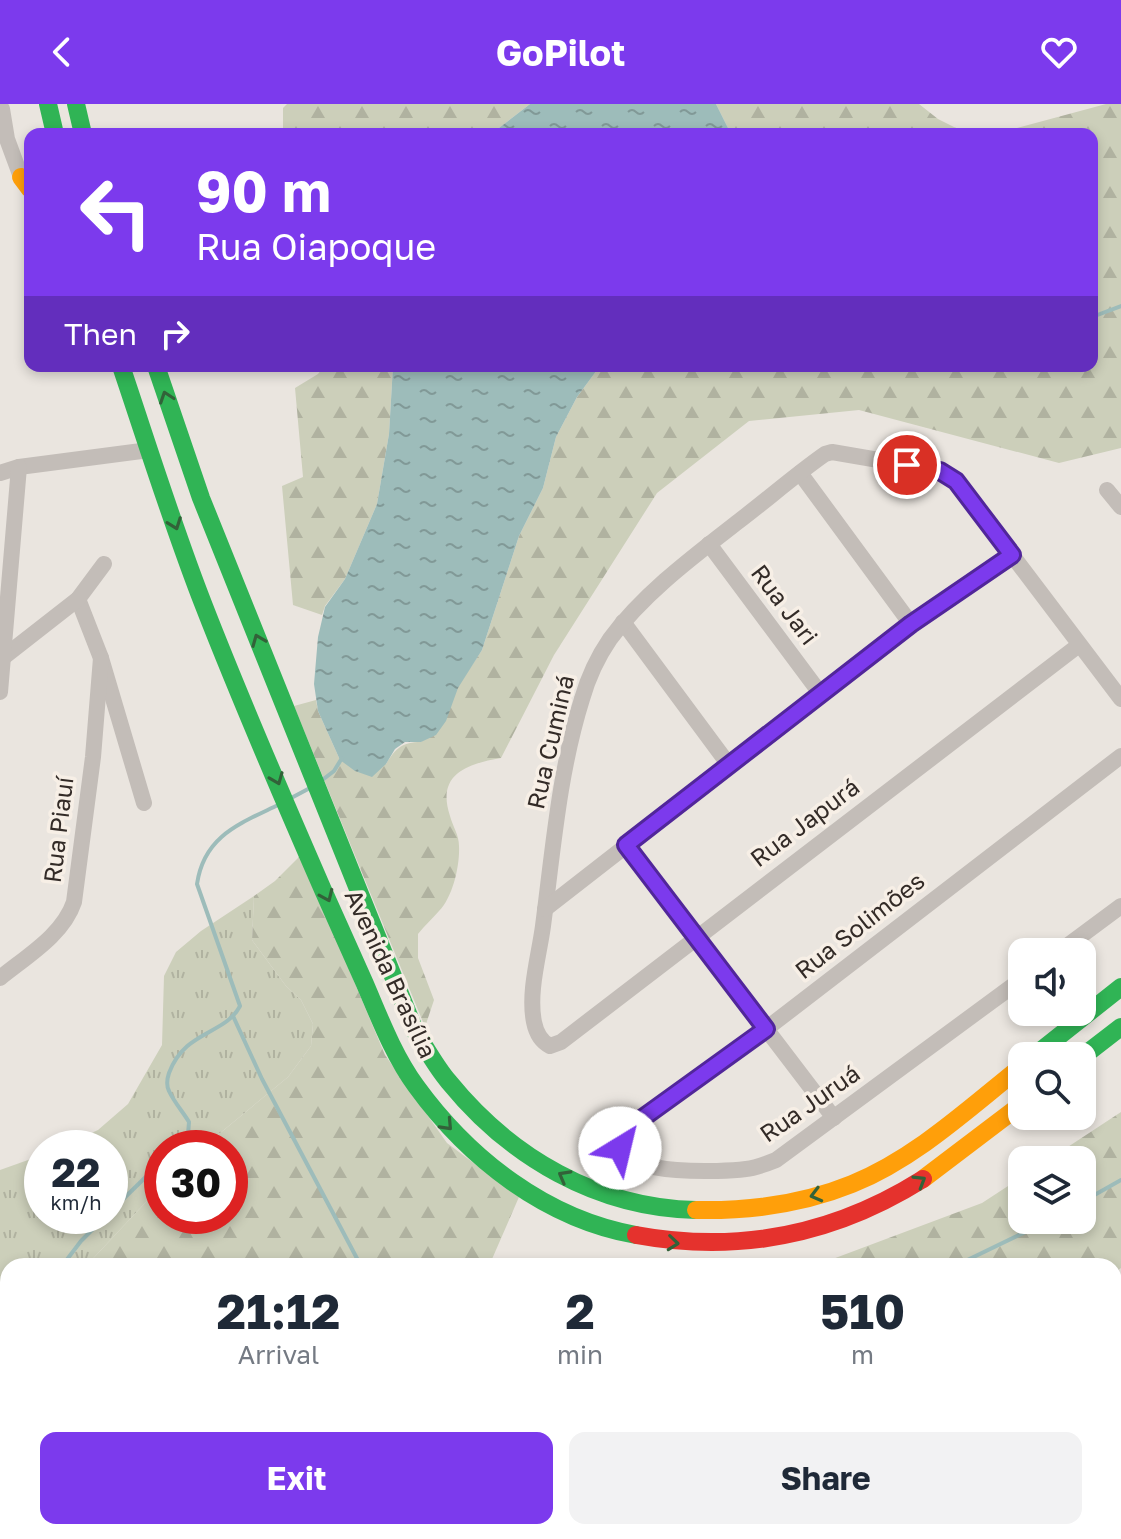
<!DOCTYPE html>
<html lang="en">
<head>
<meta charset="utf-8">
<style>
	:root { --surface:#fff; --page:#f2f2f3; --text:#1f2937; --muted:#747a83; --accent:#7c3aed }
	body { margin:0; font-family:"Golos Text",sans-serif; background:var(--page); color:var(--text); height:100vh; display:flex; flex-direction:column; font-size:30px; white-space:nowrap }
	* { box-sizing:border-box; margin:0 }
	p { font-size:26px; color:var(--muted) }
	.icon { flex:none; width:44px; height:44px; fill:none; stroke:currentColor; stroke-width:2; stroke-linecap:round; stroke-linejoin:round }
	.map { position:relative; flex:1; overflow:hidden }
	.side { position:absolute; left:0px; top:1154px; width:1122px; height:282px; display:flex; flex-direction:column; background:var(--surface); border-radius:24px 24px 0 0; box-shadow:0 4px 12px #0003 }
	.side>* { flex:none }
	.hud { position:absolute; left:24px; top:24px; width:1074px; height:244px; border-radius:16px; box-shadow:0 4px 12px #0003; background:#7c3aed; color:#fff; overflow:hidden }
	.controls { position:absolute; left:1008px; top:834px; display:grid; gap:16px }
	.controls a { display:grid; place-items:center; width:88px; height:88px; border-radius:16px; background:var(--surface); box-shadow:0 4px 12px #0003; font-size:40px }
	.speed { position:absolute; left:24px; top:1026px; display:flex; gap:16px; font-size:40px; font-weight:700; text-align:center }
	.speed>* { display:grid; place-content:center; width:104px; height:104px; border-radius:50%; background:var(--surface); box-shadow:0 4px 12px #0003; line-height:1 }
	.speed small { font-size:20px; font-weight:400 }
	.speed .limit { border:12px solid #d22; background:#fff; color:#111 }
	.pin { position:absolute; display:grid; place-items:center; width:68px; height:68px; color:#fff; margin:-34px; border:4px solid #fff; border-radius:50%; box-shadow:0 2px 8px #0007 }
	.me { position:absolute; width:88px; margin:-44px; rotate:36deg; stroke-linejoin:round; filter:drop-shadow(0 0 6px #0008) }
	.turn { display:flex; align-items:center; gap:28px; height:168px; padding:0 40px; font-size:36px }
	.turn .icon { width:104px; height:104px; stroke-width:2.5 }
	.turn b { display:block; font-size:56px; line-height:68px }
	.then { display:flex; align-items:center; height:76px; padding:0 40px; background:#0003; gap:16px; font-size:30px }
	.eta { display:flex; justify-content:space-evenly; align-items:center; height:136px; text-align:center }
	.eta b { font-size:48px; font-weight:700; line-height:56px }
	.cta { display:flex; gap:16px; margin-top:auto; padding:16px 40px }
	.cta a { flex:1; height:92px; border-radius:16px; background:var(--accent); color:#fff; font-size:32px; font-weight:700; line-height:92px; text-align:center }
	.cta a+a { background:var(--page); color:var(--text) }
	header { display:flex; justify-content:space-between; align-items:center; height:104px; padding:0 40px; background:var(--accent); color:#fff; font-size:36px; font-weight:700 }
	.map>svg:first-child { display:block }
	.grass { fill:url(#grass-tufts) }
	.forest { fill:url(#forest-firs) }
	.water { fill:url(#water-ripples) }
	.lines { fill:none; stroke-linecap:round; stroke-linejoin:round }
	.stream { stroke:#9dbcba; stroke-width:4 }
	.street { stroke:#c3bdb8; stroke-width:16 }
	.fast { stroke:#30b455; stroke-width:18 }
	.slow { stroke:#ff9f0a; stroke-width:18 }
	.jam { stroke:#e5322d; stroke-width:18 }
	.oneway { stroke:#326239 }
	.route-casing { stroke:#51269a; stroke-width:20 }
	.route { stroke:#7c3aed; stroke-width:14 }
	.labels { text-anchor:middle; stroke-width:7; stroke-linejoin:round; paint-order:stroke }
	.street-label { font-size:24px; fill:#332b27; stroke:#f7efe6 }
</style>
</head>
<body>
<header><svg class="icon" aria-label="back" viewBox="0 0 24 24"><path d="M15 5l-7 7 7 7"/></svg>GoPilot<svg class="icon" aria-label="heart" viewBox="0 0 24 24"><path d="M12 20l-8-8c-3-5 5-10 8-4 3-6 11-1 8 4z"/></svg></header>
<div class="map">
<svg width="1121" height="1435" viewBox="0 0 1121 1435">
	<defs>
		<pattern id="grass-tufts" width="24" height="20" patternUnits="userSpaceOnUse" patternTransform="scale(2)"><rect width="24" height="20" fill="#cccfba"/><path d="M3 7l-1-3M5 7V3M7 7l1-3M15 17l-1-3M17 17v-4M19 17l1-3" fill="none" stroke="#b0b2a0"/></pattern>
		<pattern id="forest-firs" width="22" height="20" patternUnits="userSpaceOnUse" patternTransform="scale(2)"><rect width="22" height="20" fill="#cccfba"/><path d="M5 1l3.5 6h-7zM16 11l3.5 6h-7z" fill="#b0b2a0"/></pattern>
		<pattern id="water-ripples" width="26" height="14" patternUnits="userSpaceOnUse" patternTransform="scale(2)"><rect width="26" height="14" fill="#9dbcba"/><path d="M2 4q2-2 4 0t4 0M15 11q2-2 4 0t4 0" fill="none" stroke="#819997"/></pattern>
	</defs>
	<rect width="100%" height="100%" fill="#eae5df"/>
	<polygon class="grass" points="254,792 252,836 286,882 301,896 313,920 311,942 288,973 202,1044 162,1044 162,1081 86,1162 8,1162 8,1206 0,1210 0,1066 42,1051 42,1112 110,1112 110,1044 58,1044 98,1026 128,1000 162,941 164,872 176,848 201,827"/>
	<g class="forest">
		<polygon points="287,0 530,0 491,30 283,30 283,4"/>
		<polygon points="716,0 919,0 938,15 968,30 731,30"/>
		<path d="M1106 0H1121V344L1059 359 859 306 749 317 657 389 554 551 501 654C467 660 436 670 450 712 453 723 459 731 459 742 460 761 453 793 439 807 432 815 425 821 418 830V854L434 896 425 923 294 602 316 596 318 607 340 656 386 660C396 644 402 638 421 638L482 546 519 432 543 384 556 333 577 293 600 262H1092V30H995Z"/>
		<polygon points="324,262 393,262 389,330 377,400 345,475 325,502 322,511 293,501 282,382 303,373 295,284 318,270"/>
		<polygon points="301,751 385,951 447,1039 519,1093 489,1162 86,1162 162,1081 162,1112 230,1112 230,1044 202,1044 288,973 311,942 313,920 301,896 286,882 252,836 254,792 275,777"/>
		<polygon points="1121,1008 1121,1164 1114,1169 1114,1162 814,1162 982,1099 1022,1073 1022,1116 1082,1116 1082,1056 1048,1056"/>
		<polygon points="8,1206 8,1413 0,1418 0,1210"/>
	</g>
	<g class="water">
		<polygon points="530,0 716,0 731,30 491,30"/>
		<polygon points="393,262 600,262 577,293 556,333 543,384 519,432 482,546 458,584 446,617 436,631 421,638 405,638 395,645 386,660 372,673 355,667 340,656 318,607 314,580 318,533 325,503 345,475 377,400 389,330"/>
	</g>
	<g class="lines">
		<g class="stream">
			<polyline points="1092,213 1121,202"/>
			<polyline points="321,677 334,667 342,654"/>
			<polyline points="293,693 310,684"/>
			<polyline points="233,912 262,975 361,1162"/>
			<path d="M176 1044 188 1031 189 1018C183 1008 174 998 169 987 166 981 167 975 169 969 185 926 225 931 240 902L197 780C204 732 239 720 278 701"/>
			<polyline points="1082,1098 1121,1076"/>
			<polyline points="110,1108 162,1057"/>
			<polyline points="62,1162 81,1137 106,1112"/>
			<polyline points="955,1162 1050,1116"/>
			<polyline points="0,1203 8,1198"/>
		</g>
		<g class="street">
			<polyline points="2,5 7,35 21,73"/>
			<polyline points="0,369 19,363 149,346"/>
			<polyline points="800,369 911,520"/>
			<polyline points="1107,386 1121,403"/>
			<polyline points="709,440 820,589"/>
			<polyline points="78,495 101,554 144,699"/>
			<polyline points="623,518 729,661"/>
			<path d="M1079 541 561 938 550 942C540 937 536 928 534 918 528 888 539 852 543 822 553 746 559 668 582 595 588 574 597 554 610 535 644 489 694 452 739 417 768 395 795 371 825 350L832 348 931 365 956 377 1121 595"/>
			<polyline points="0,556 78,495 104,460"/>
			<polyline points="0,588 19,363"/>
			<polyline points="626,741 834,1014"/>
			<polyline points="545,805 911,520 1012,451"/>
			<polyline points="1059,848 1121,802"/>
			<path d="M0 874C27 852 63 831 74 798L93 653 101 554"/>
			<path d="M1022 875 776 1056C766 1060 756 1064 746 1065 722 1068 627 1072 620 1043 619 1036 621 1031 626 1026L766 925 1121 652"/>
			<polyline points="1114,1248 1121,1243"/>
			<polyline points="176,1428 178,1435"/>
			<polyline points="831,1435 842,1428"/>
		</g>
		<g class="fast">
			<polyline points="48,0 55,30"/>
			<polyline points="76,0 83,30"/>
			<path d="M121 262C148 342 173 423 204 502 241 597 282 692 323 786 337 817 351 849 365 880 380 915 394 952 416 982 469 1055 546 1115 636 1131"/>
			<path d="M156 262 201 394 415 927C426 944 436 963 449 978 510 1053 597 1104 696 1106"/>
			<polyline points="1034,952 1121,883"/>
			<polyline points="1082,953 1121,923"/>
		</g>
		<g class="slow">
			<polyline points="21,73 30,85"/>
			<polyline points="923,1075 1022,1000"/>
			<path d="M696 1106C748 1107 803 1100 852 1080 916 1054 969 1004 1022 962"/>
			<polyline points="1104,1435 1121,1426"/>
		</g>
		<path class="jam" d="M636 1131C739 1150 834 1131 923 1075"/>
	</g>
	<defs><path id="oneway-chevron" d="M-2-3.5L2.5 0L-2 3.5" fill="none" stroke-width="1.6" stroke-linecap="round" stroke-linejoin="round" transform="scale(2)"/></defs>
	<g class="oneway">
		<use href="#oneway-chevron" transform="translate(166 293) rotate(-109)"/>
		<use href="#oneway-chevron" transform="translate(175 420) rotate(70)"/>
		<use href="#oneway-chevron" transform="translate(258 536) rotate(-112)"/>
		<use href="#oneway-chevron" transform="translate(277 675) rotate(68)"/>
		<use href="#oneway-chevron" transform="translate(327 792) rotate(66)"/>
		<use href="#oneway-chevron" transform="translate(447 1021) rotate(47)"/>
		<use href="#oneway-chevron" transform="translate(564 1072) rotate(-151)"/>
		<use href="#oneway-chevron" transform="translate(920 1077) rotate(-31)"/>
		<use href="#oneway-chevron" transform="translate(816 1091) rotate(165)"/>
		<use href="#oneway-chevron" transform="translate(673 1139) rotate(6)"/>
	</g>
	<g class="lines">
		<g class="route-casing">
			<polyline id="route" points="620,1044 622,1031 626,1026 766,925 626,741 911,520 1012,451 956,377 940,367 907,361"/>
		</g>
		<use href="#route" class="route"/>
	</g>
	<g class="labels">
		<g class="street-label">
			<text transform="translate(784 501) rotate(53)" y="8">Rua Jari</text>
			<text transform="translate(551 638) rotate(-77)" y="8">Rua Cuminá</text>
			<text transform="translate(805 719) rotate(-37)" y="8">Rua Japurá</text>
			<text transform="translate(59 726) rotate(-83)" y="8">Rua Piauí</text>
			<text transform="translate(860 822) rotate(-38)" y="8">Rua Solimões</text>
			<text transform="translate(390 870) rotate(65)" y="8">Avenida Brasília</text>
			<text transform="translate(810 1000) rotate(-35)" y="8">Rua Juruá</text>
		</g>
	</g>
</svg>
<div class="controls">
<a><svg class="icon" aria-label="sound" viewBox="0 0 24 24"><path d="M4 9h4l5-4v14l-5-4H4zM17 9q2 3 0 6"/></svg></a>
<a><svg class="icon" aria-label="search" viewBox="0 0 24 24"><circle cx="10" cy="10" r="6"/><path d="M15 15l6 6"/></svg></a>
<a><svg class="icon" aria-label="layers" viewBox="0 0 24 24"><path d="M12 4l9 5-9 5-9-5zM3 14l9 5 9-5"/></svg></a>
</div>
<div class="speed"><div>22<small>km/h</small></div><div class="limit">30</div></div>
<div class="pin" style="left:907px;top:361px;background:#d93025"><svg class="icon" aria-label="arrive" viewBox="0 0 24 24"><path d="M6 21V4h12l-3 4 3 4H6"/></svg></div>
<svg class="me" style="left:620px;top:1044px" viewBox="-20 -20 40 40"><circle r="19" fill="#fff"/><path d="M0-13L10 11 0 6-10 11z" fill="#7c3aed"/></svg>
<div class="hud">
<div class="turn"><svg class="icon" aria-label="left" viewBox="0 0 24 24"><path d="M17 20v-9H6M10 6l-5 5 5 5"/></svg><div><b>90 m</b>Rua Oiapoque</div></div>
<div class="then">Then<svg class="icon" aria-label="right" viewBox="0 0 24 24"><path d="M7 20v-9h11M14 6l5 5-5 5"/></svg></div>
</div>
<section class="side">
<div class="eta">
<div><b>21:12</b><p>Arrival</p></div>
<div><b>2</b><p>min</p></div>
<div><b>510</b><p>m</p></div>
</div>
<div class="cta"><a>Exit</a><a>Share</a></div>
</section>
</div>
</body>
</html>
